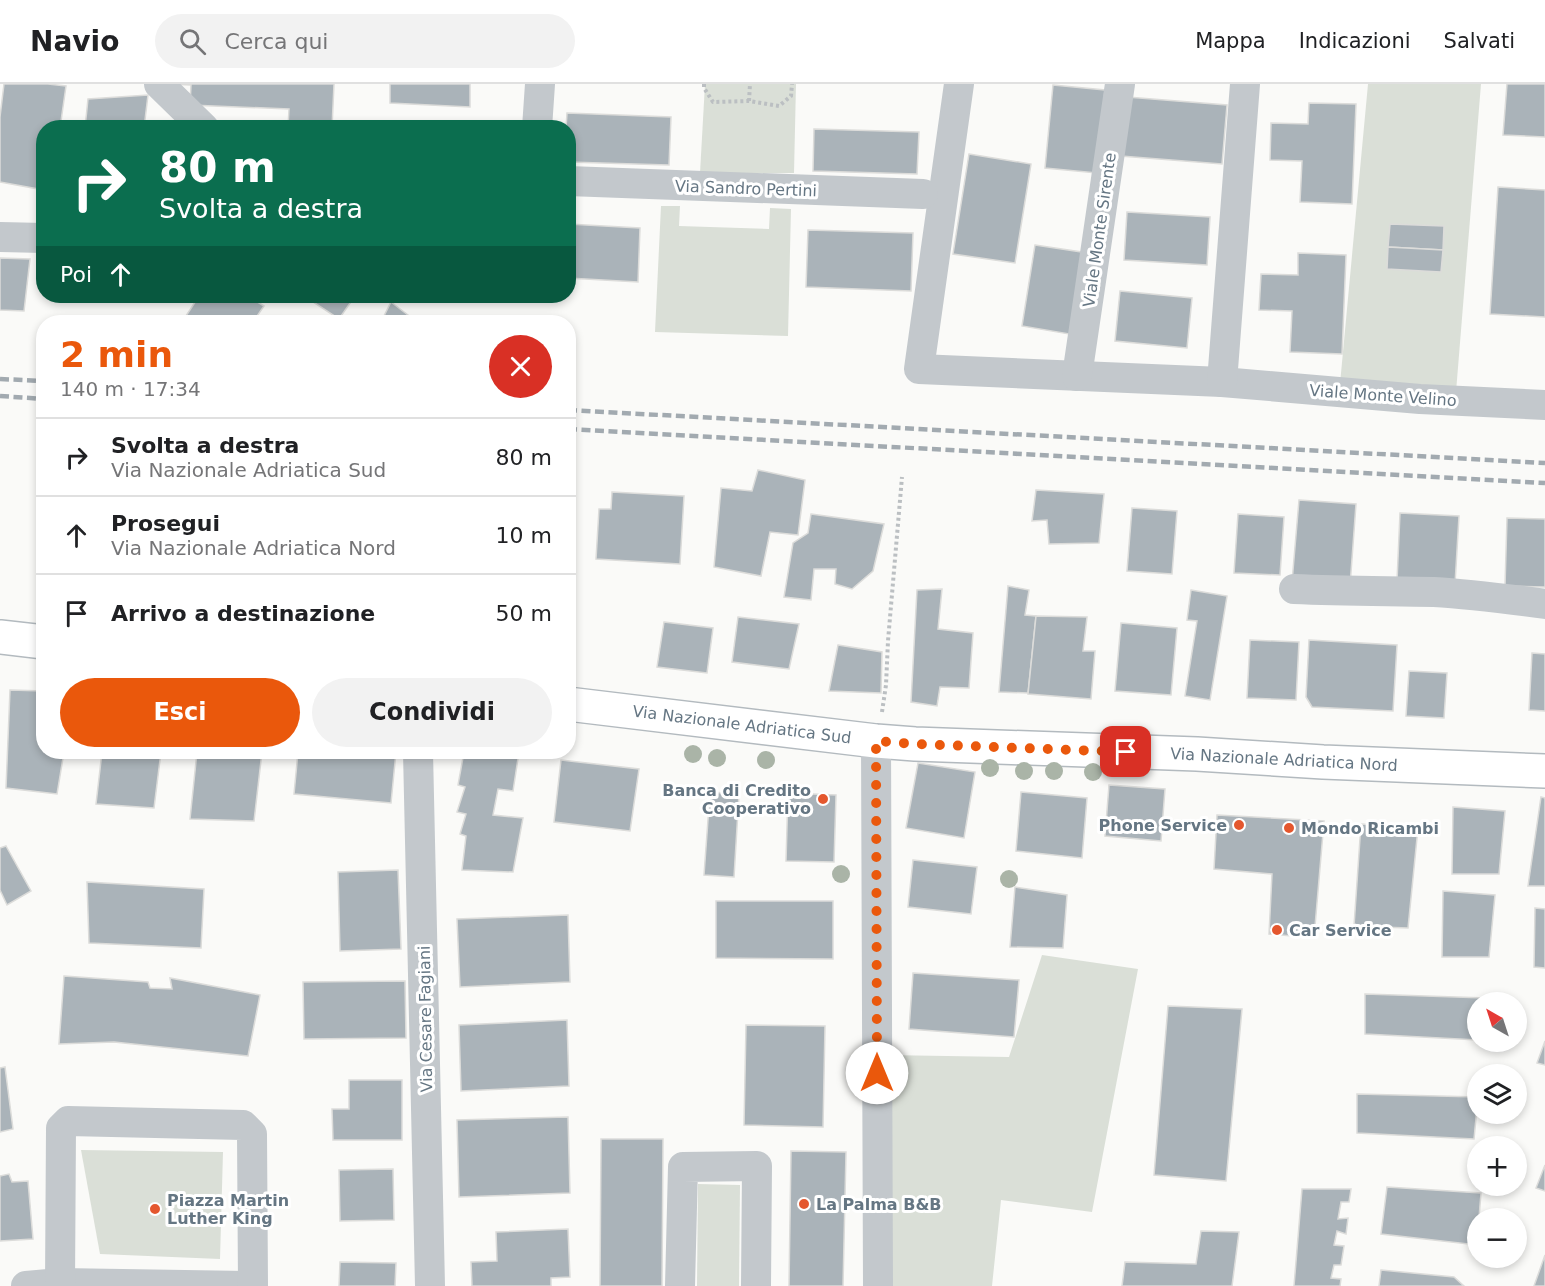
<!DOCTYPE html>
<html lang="it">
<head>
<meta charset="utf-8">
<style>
	:root { --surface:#fff; --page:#f2f2f2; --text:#202124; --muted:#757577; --line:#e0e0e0; --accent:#ea580c }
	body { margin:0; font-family:"DejaVu Sans",sans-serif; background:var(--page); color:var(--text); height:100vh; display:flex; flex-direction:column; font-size:22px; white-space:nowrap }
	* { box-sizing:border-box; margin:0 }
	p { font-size:20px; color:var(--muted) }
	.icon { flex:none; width:33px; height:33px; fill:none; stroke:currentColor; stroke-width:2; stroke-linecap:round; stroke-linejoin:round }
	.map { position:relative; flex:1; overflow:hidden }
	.panel { position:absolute; left:36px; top:231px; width:540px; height:444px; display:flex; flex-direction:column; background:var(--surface); border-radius:24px; box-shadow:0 3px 9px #0003 }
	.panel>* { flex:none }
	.hud { position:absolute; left:36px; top:36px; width:540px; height:183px; border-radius:24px; box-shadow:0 3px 9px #0003; background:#0b6e4f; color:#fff; overflow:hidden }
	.needle { width:39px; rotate:321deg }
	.buttons { position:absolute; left:1467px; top:908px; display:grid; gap:12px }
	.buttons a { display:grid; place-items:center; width:60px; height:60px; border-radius:50%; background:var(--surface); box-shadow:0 3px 9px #0003; font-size:30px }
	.pin { position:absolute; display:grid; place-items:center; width:51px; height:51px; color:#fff; margin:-26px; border-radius:12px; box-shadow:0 3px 9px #0006 }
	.me { position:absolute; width:66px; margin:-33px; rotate:0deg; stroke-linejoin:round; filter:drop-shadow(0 0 4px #0008) }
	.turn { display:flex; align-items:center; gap:21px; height:126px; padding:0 24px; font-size:27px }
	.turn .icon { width:78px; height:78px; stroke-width:2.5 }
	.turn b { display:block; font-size:42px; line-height:51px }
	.then { display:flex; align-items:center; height:57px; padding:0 24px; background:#0003; gap:12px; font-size:22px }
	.round { display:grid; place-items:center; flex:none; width:63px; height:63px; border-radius:32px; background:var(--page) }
	.headline { display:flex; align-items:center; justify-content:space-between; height:102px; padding:0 24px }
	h1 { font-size:36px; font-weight:700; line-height:45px; color:var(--accent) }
	.cta { display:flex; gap:12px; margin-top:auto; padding:12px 24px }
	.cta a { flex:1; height:69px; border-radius:36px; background:var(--accent); color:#fff; font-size:24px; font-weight:700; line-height:69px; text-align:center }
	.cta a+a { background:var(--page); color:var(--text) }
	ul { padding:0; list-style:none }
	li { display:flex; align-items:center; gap:18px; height:78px; padding:0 24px; border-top:2px solid var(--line) }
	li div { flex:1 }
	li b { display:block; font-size:22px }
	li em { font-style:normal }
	header { display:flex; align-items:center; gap:36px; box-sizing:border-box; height:84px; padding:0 30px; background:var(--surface); border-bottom:2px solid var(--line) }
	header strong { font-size:28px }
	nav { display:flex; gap:33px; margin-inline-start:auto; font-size:21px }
	.search { width:420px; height:54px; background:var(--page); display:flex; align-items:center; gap:15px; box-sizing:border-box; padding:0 21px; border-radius:33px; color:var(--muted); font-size:22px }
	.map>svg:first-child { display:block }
	.green { fill:#dadfd7 }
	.building { fill:#aab3b9; stroke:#dcdcda; stroke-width:1.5 }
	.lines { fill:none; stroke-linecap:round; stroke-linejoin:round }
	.secondary-casing { stroke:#b3babf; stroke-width:36 }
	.path { stroke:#bbbfc2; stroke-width:4; stroke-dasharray:3 3; stroke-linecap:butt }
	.minor { stroke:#c3c8cc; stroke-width:30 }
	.secondary { stroke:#fff; stroke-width:33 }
	.rail { stroke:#a2aab0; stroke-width:4.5; stroke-dasharray:9 4.5; stroke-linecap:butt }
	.tree { fill:#aab4a7 }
	.route { stroke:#ea580c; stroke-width:10; stroke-dasharray:0 18 }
	.poi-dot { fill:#e4572e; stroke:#fff; stroke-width:2 }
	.labels { text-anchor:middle; stroke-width:6; stroke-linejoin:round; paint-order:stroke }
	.street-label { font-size:16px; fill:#657683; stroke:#fff }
	.poi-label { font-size:16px; font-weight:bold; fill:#657683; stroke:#fff; text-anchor:start }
</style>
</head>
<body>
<header>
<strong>Navio</strong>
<div class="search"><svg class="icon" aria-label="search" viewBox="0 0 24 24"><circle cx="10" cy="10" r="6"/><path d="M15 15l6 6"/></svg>Cerca qui</div>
<nav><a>Mappa</a><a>Indicazioni</a><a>Salvati</a></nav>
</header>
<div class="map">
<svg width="1545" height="1202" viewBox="0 0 1545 1202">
	<rect width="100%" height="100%" fill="#fafaf8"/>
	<g class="green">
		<polygon points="705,0 796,0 794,89 700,89"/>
		<polygon points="1368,0 1481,0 1456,308 1340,300"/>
		<polygon points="661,122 680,122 679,142 769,145 770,124 791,125 788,252 655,248"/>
		<polygon points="1042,871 1138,885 1092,1128 1001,1116 992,1202 880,1202 885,971 1009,973"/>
		<polygon points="81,1066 223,1068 220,1175 100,1170"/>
		<polygon points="698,1100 740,1101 739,1202 697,1202"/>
	</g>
	<g class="building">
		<polygon points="4,0 48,0 66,2 60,44 44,44 44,106 0,98 0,33"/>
		<polygon points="170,0 334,0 332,44 288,44 289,25 190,21 191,1"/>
		<polygon points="390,0 470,0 470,23 390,19"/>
		<polygon points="1507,0 1545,0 1545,53 1503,51"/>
		<polygon points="1053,1 1105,6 1097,89 1045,84"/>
		<polygon points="148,11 144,44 85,44 88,15"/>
		<polygon points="1127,13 1227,21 1222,80 1121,72"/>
		<polygon points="1309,19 1356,20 1352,120 1300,118 1302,77 1270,76 1271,39 1308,40"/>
		<polygon points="567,29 671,33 669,81 568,78 568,44 566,44"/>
		<polygon points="814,45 919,48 917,90 813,87"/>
		<polygon points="969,70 1031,80 1015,179 953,170"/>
		<polygon points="1498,103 1545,106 1545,233 1490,230"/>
		<polygon points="1127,128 1210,133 1207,181 1124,176"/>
		<polygon points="568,140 640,144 638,198 568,194"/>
		<polygon points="1390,140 1444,142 1443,166 1388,163"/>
		<polygon points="808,146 913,149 911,207 806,203"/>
		<polygon points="1035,161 1088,169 1075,251 1022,242"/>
		<polygon points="1388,163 1443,166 1441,188 1387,185"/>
		<polygon points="1298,169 1346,171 1342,270 1290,268 1292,227 1259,226 1261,190 1298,191"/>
		<polygon points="0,174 30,175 24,227 0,226"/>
		<polygon points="1120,207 1192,214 1187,264 1115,257"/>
		<polygon points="199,212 248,212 264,222 253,238 182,238"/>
		<polygon points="304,212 355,212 339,235"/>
		<polygon points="391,218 417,238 381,238"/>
		<polygon points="758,386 805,396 798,451 770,448 761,492 714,483 721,404 752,407"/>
		<polygon points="1036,406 1104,410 1099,459 1049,460 1047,436 1032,437"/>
		<polygon points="612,408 684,412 680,480 596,475 599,425 611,425"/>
		<polygon points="1299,416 1356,420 1350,502 1292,498"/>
		<polygon points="1132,424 1177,427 1172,490 1127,487"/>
		<polygon points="1400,429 1459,432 1455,500 1397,497"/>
		<polygon points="811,430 884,440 873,487 852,505 835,500 836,485 814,485 811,516 784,513 793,459 808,449"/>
		<polygon points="1238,430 1284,433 1280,491 1234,489"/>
		<polygon points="1507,434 1545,435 1545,503 1505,502"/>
		<polygon points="1008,502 1029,506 1025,531 1036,532 1028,609 999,608"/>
		<polygon points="942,505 938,545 973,549 969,604 940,603 937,622 911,618 917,506"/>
		<polygon points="1191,506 1227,512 1210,616 1185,612 1197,537 1187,536"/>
		<polygon points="1036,532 1087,533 1083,567 1095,567 1091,615 1028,610"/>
		<polygon points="738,533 799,540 789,585 732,578"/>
		<polygon points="664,538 713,544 707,589 657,583"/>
		<polygon points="1121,539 1177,544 1171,611 1115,607"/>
		<polygon points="1250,556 1299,558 1296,616 1247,614"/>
		<polygon points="1309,556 1397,561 1393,627 1312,623 1306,613"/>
		<polygon points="838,561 882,568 881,609 829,607"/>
		<polygon points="1532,569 1545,570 1545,627 1529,626"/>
		<polygon points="1409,587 1447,589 1444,634 1406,632"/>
		<polygon points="10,606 44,607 44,668 64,668 57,710 6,704"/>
		<polygon points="102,668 161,668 154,724 96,720"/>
		<polygon points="197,668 262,668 254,737 190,735"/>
		<polygon points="298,668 396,668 391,719 294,710"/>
		<polygon points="464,668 519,668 513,707 498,705 493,731 523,734 513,788 462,786 466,752 460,750 466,730 457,728 465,703 458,701"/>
		<polygon points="561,676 639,685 630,747 554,738"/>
		<polygon points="918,679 975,688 964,754 906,744"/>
		<polygon points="1109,701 1165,705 1161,757 1105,752"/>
		<polygon points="710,708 739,710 734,793 704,791"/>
		<polygon points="1021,708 1087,714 1082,774 1016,767"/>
		<polygon points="788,709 836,711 834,778 786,777"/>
		<polygon points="1541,713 1545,714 1545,802 1528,802"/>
		<polygon points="1453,723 1505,727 1499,790 1452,790"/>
		<polygon points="1217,731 1324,737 1314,854 1269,850 1272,790 1214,785"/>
		<polygon points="1361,740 1418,744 1408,844 1354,842"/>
		<polygon points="6,762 31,807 7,821 0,806 0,764"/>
		<polygon points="913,776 977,783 971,830 908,823"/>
		<polygon points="398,786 401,865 340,867 338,788"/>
		<polygon points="87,798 204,805 201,864 89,859"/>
		<polygon points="1015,803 1067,811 1063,864 1010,863"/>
		<polygon points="1443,807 1495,811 1489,873 1442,873"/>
		<polygon points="716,817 833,817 833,875 716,874"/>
		<polygon points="1535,824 1545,825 1545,884 1534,883"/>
		<polygon points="568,831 570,898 460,903 457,835"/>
		<polygon points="913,889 1019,896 1014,953 909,945"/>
		<polygon points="64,892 148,898 150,904 172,905 170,894 260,911 248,972 114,958 59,960"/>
		<polygon points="405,897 406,954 304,955 303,898"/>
		<polygon points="1365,910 1486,914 1485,918 1478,918 1478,956 1365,950"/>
		<polygon points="1168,922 1242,925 1226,1097 1154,1091"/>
		<polygon points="567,936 569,1002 461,1007 459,941"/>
		<polygon points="746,941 825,942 823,1043 744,1041"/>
		<polygon points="1545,957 1545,981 1537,979"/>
		<polygon points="5,983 13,1045 0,1048 0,984"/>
		<polygon points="349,996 402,996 402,1056 333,1056 332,1025 349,1025"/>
		<polygon points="1357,1010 1478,1013 1474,1055 1357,1049"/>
		<polygon points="568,1033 570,1109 459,1113 457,1036"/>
		<polygon points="601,1055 663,1055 662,1202 600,1202"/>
		<polygon points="791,1067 846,1068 843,1202 789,1202"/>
		<polygon points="1545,1081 1545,1107 1536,1104"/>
		<polygon points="393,1085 394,1136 340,1137 339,1086"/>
		<polygon points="9,1090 12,1098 28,1097 33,1155 0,1157 0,1092"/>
		<polygon points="1387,1103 1481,1109 1479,1134 1478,1134 1477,1161 1381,1150"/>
		<polygon points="1302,1105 1351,1105 1349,1118 1341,1118 1338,1135 1348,1134 1346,1150 1337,1147 1334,1161 1344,1162 1341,1181 1334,1181 1331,1194 1341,1195 1340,1202 1294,1202"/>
		<polygon points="568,1145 570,1193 551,1194 551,1202 472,1202 471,1178 497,1177 496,1148"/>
		<polygon points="1201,1147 1239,1148 1232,1202 1122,1202 1125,1178 1196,1180"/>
		<polygon points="1545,1171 1545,1202 1534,1202"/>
		<polygon points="340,1178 396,1179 395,1202 339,1202"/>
		<polygon points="1381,1186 1454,1193 1464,1202 1379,1202"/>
	</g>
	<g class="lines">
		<g class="secondary-casing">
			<g id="secondary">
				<polyline points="0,553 44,558"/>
				<polyline points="568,620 876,657 915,660 1197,670 1323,678 1545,687"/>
			</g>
		</g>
		<g class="path">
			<polyline points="704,0 704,4 713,18 749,17 779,22 791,12 792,0"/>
			<polyline points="749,17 750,0"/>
			<polyline points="882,628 886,601 888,557 902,393"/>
		</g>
		<g class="minor">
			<polyline points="159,0 204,44"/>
			<polyline points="959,0 919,285 1222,298 1420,315 1545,321"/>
			<polyline points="537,44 540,0"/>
			<polyline points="568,97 923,110"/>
			<polyline points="0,153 44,154"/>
			<polyline points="1077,292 1120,0"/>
			<polyline points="1222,298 1245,0"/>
			<path d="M1294 505C1341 507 1387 507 1434 508 1471 510 1508 515 1545 520"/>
			<polyline points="876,657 878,1202"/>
			<polyline points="418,668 430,1202"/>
			<polyline points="26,1202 60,1199 247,1202"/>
			<polyline points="60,1202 61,1044 68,1037 243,1041 252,1050 253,1202"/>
			<polyline points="680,1202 683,1083 757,1082 756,1202"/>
		</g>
		<use href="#secondary" class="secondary"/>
		<g class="rail">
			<polyline points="0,295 44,297"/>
			<polyline points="0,312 44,315"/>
			<polyline points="568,326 1545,379"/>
			<polyline points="568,345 1545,399"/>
		</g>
	</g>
	<g class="tree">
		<circle cx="693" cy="670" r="9"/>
		<circle cx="717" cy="674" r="9"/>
		<circle cx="766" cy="676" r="9"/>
		<circle cx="990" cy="684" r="9"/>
		<circle cx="1024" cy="687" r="9"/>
		<circle cx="1054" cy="687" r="9"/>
		<circle cx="1093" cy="688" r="9"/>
		<circle cx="841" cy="790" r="9"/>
		<circle cx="1009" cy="795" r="9"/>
	</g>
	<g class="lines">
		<polyline class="route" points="877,989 876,657 915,660 1126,668"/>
	</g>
	<g class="poi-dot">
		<circle cx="823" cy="715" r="6"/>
		<circle cx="1239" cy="741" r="6"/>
		<circle cx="1289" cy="744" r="6"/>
		<circle cx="1277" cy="846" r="6"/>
		<circle cx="804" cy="1120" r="6"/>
		<circle cx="155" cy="1125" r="6"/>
	</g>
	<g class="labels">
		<g class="street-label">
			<text transform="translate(746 104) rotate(2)" y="6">Via Sandro Pertini</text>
			<text transform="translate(1099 146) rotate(-82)" y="6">Viale Monte Sirente</text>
			<text transform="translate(1383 311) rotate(4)" y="6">Viale Monte Velino</text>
			<text transform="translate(742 640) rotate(7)" y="6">Via Nazionale Adriatica Sud</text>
			<text transform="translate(1284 675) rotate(3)" y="6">Via Nazionale Adriatica Nord</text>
			<text transform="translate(425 935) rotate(-91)" y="6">Via Cesare Fagiani</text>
		</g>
		<g class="poi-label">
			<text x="811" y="712" text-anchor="end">Banca di Credito<tspan x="811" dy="18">Cooperativo</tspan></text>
			<text x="1227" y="747" text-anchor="end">Phone Service</text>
			<text x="1301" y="750">Mondo Ricambi</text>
			<text x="1289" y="852">Car Service</text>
			<text x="167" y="1122">Piazza Martin<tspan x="167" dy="18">Luther King</tspan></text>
			<text x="816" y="1126">La Palma B&amp;B</text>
		</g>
	</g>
</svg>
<div class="buttons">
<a><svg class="needle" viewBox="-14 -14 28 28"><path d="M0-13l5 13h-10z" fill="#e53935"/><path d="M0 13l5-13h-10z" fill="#757577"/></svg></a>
<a><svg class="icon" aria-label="layers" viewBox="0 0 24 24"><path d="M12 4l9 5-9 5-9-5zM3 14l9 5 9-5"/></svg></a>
<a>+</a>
<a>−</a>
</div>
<div class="pin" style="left:1126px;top:668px;background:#d93025"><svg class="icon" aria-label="arrive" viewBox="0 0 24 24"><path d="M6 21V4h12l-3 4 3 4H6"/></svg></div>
<svg class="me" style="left:877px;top:989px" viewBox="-20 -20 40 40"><circle r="19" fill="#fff"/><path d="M0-13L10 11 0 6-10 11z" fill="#ea580c"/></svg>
<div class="hud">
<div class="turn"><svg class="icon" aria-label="right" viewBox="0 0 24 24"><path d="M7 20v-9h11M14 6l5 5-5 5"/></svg><div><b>80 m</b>Svolta a destra</div></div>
<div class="then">Poi<svg class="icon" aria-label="ahead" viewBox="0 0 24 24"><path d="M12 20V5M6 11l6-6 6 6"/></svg></div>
</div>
<section class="panel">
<div class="headline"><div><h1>2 min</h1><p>140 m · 17:34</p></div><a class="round" style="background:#d93025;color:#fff"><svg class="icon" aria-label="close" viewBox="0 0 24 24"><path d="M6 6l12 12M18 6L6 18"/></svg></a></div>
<ul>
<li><svg class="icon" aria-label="right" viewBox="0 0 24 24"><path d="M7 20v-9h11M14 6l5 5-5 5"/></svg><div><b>Svolta a destra</b><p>Via Nazionale Adriatica Sud</p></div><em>80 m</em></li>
<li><svg class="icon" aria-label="ahead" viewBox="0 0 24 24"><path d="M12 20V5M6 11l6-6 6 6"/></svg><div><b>Prosegui</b><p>Via Nazionale Adriatica Nord</p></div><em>10 m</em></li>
<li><svg class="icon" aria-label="arrive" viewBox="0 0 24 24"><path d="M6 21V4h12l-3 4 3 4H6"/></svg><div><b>Arrivo a destinazione</b></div><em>50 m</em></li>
</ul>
<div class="cta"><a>Esci</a><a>Condividi</a></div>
</section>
</div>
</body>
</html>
